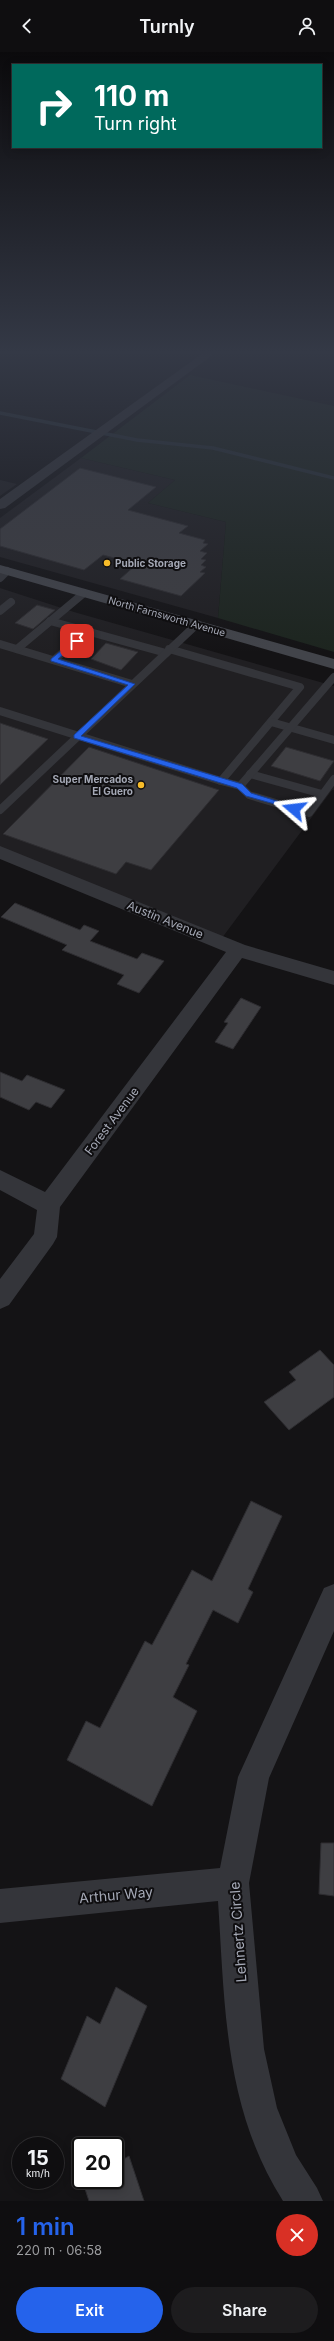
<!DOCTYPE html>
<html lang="en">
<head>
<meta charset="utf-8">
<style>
	:root { --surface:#0f0e10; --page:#1d1c1e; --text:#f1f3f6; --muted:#9b9c9f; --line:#2f2e30; --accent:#2563eb }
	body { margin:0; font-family:Inter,sans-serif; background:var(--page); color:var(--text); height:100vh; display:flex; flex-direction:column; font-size:15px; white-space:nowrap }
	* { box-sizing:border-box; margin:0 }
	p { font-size:13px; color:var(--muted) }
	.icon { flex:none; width:22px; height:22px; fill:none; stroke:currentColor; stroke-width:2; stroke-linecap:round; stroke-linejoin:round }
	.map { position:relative; height:2149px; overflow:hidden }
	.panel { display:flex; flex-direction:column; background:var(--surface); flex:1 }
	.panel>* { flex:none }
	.banner { position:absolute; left:12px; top:12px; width:310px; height:84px; border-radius:0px; box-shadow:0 2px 10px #0003,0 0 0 1px var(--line); background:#00695c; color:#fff; overflow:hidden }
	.speed { position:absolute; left:12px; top:2085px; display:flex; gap:8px; font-size:20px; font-weight:700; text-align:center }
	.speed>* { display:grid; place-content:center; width:52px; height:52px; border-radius:50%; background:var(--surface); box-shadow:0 2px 10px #0003,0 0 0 1px var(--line); line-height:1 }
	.speed small { font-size:10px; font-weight:400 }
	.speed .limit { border:2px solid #111; border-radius:6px; background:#fff; color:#111 }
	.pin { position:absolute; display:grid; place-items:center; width:34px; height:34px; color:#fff; margin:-17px; border-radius:8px; box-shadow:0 2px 6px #0006 }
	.me { position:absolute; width:44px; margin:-22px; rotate:287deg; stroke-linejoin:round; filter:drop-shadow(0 0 3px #0008) }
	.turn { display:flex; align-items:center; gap:14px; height:84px; padding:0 16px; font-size:18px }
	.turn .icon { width:52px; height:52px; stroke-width:2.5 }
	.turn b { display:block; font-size:28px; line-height:34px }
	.round { display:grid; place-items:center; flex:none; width:42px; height:42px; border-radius:21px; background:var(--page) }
	.head { display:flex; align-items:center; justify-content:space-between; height:68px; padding:0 16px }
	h1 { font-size:24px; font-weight:600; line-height:30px; color:var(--accent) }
	.button { display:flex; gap:8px; margin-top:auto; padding:8px 16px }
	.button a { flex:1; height:46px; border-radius:24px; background:var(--accent); color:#fff; font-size:16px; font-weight:600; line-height:46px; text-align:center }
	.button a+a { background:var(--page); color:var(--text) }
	header { display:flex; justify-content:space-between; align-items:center; height:52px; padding:0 16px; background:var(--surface); font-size:18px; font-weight:600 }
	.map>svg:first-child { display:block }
	.built { fill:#201f22 }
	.green { fill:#1d251f }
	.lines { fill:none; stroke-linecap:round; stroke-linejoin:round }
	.stream { stroke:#293239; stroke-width:3.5 }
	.building { fill:#3e3e42; stroke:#2e2d31 }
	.service { stroke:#34353a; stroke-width:8 }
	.minor { fill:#34353a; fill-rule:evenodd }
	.secondary { fill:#42444a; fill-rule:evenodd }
	.route { fill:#2563eb; stroke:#184099 }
	.poi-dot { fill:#f8bc29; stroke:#0f0e10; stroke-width:1.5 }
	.labels { text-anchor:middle; stroke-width:4; stroke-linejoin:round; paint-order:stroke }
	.far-poi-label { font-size:10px; font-weight:bold; fill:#a5a9b6; stroke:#0f0e10; text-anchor:start }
	.far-street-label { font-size:10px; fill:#a5a9b6; stroke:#0f0e10 }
	.street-label { font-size:12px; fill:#a5a9b6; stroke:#0f0e10 }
	.near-street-label { font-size:14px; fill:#a5a9b6; stroke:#0f0e10 }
</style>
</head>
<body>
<header><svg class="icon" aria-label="back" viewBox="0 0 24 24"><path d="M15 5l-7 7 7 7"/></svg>Turnly<svg class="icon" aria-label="person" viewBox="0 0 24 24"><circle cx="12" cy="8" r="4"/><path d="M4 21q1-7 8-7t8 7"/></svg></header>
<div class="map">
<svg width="334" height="2149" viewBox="0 0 334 2149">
	<rect width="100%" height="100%" fill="#141315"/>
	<g class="built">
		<polygon points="81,406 175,428 148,451 226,470 218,566 0,505 0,466"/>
		<polygon points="0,428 17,432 0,444"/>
		<polygon points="0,536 74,560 334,634 334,738 332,738 219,890 0,796"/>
	</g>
	<polygon class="green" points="190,323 334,354 334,600 218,566 226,470 148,451 175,428 81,406"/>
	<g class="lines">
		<polyline class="stream" points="0,361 137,388 213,396 334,426"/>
	</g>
	<g class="building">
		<polygon points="80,416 156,435 128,458 188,474 179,481 205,488 203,491 208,492 200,499 207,501 201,507 206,508 201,513 206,515 200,520 205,521 181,544 120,527 137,512 103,503 84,518 0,494 0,477"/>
		<polygon points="37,553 55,558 33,577 15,571"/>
		<polygon points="106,591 138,600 121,618 91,607"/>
		<polygon points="0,671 48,687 0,733"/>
		<polygon points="89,695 219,738 151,818 126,810 116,822 3,782"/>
		<polygon points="286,695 334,709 320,729 271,714"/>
		<polygon points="15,851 80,878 84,873 99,879 90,889 137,907 142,901 164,909 139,941 117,932 124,923 62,898 67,893 1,865"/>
		<polygon points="241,946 261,955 233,997 215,990 228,971 224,970"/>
		<polygon points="0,1020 22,1029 27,1023 65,1038 51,1056 36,1050 29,1058 0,1045"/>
		<polygon points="320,1298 334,1313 334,1345 289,1378 264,1350 296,1328 289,1320"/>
		<polygon points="251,1449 282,1464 248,1537 253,1540 238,1571 213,1558 186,1612 189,1613 173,1645 197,1659 152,1754 67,1708 86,1669 100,1676 145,1589 152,1593 192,1518 212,1529"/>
		<polygon points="321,1791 334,1791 334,1844 319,1842"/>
		<polygon points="116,1935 147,1954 105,2055 61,2027 87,1964 100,1972"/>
		<polygon points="129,2104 144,2149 89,2149 82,2128 115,2128 115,2112"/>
	</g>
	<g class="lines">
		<g class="service">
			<polyline points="0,526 7,519"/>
			<polyline points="0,559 11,550"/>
			<polyline points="50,569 166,601"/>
			<polyline points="0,592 132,632"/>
			<polyline points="17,597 84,541"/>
			<polyline points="54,608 88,579"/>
			<polyline points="0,659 221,729 300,635 169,597"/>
			<polyline points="271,670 334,688"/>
			<polyline points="250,722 322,742"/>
			<polyline points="221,729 240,734 334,625"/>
			<polyline points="240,734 249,743 309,761 334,727"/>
			<polyline points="0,758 197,572"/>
		</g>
		<g class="minor">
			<polygon points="206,299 218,299 5,456 0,457 0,447"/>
			<polygon points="0,794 245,893 334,919 334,933 242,906 60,1155 57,1185 53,1192 9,1253 0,1257 0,1227 34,1182 37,1158 0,1138 0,1118 45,1140 226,900 0,807"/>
			<path d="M334 1532V1579L269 1726 249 1831 264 1997 277 2056 296 2103 317 2136 323 2149H283C224 2056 225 1954 218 1849L0 1871V1837L220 1816 238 1725 324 1536Z"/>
		</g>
		<polygon class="secondary" points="0,513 334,607 334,617 0,521"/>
	</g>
	<linearGradient id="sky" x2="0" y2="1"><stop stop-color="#0b0a0c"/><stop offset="0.5" stop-color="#343946"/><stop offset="1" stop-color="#343946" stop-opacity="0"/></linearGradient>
	<rect width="334" height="600" fill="url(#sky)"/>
	<polygon class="route" points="74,588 80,589 58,607 135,632 81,684 242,732 251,741 296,755 296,758 246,744 237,736 74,686 74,683 128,633 51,609 51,607"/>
	<g class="poi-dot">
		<circle cx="107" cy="511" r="4"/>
		<circle cx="141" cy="733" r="4"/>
	</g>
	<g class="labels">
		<g class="far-poi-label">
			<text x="115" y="515">Public Storage</text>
			<text x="133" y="731" text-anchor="end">Super Mercados<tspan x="133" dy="12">El Guero</tspan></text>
		</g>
		<g class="far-street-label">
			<text transform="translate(167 564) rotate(16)" y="4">North Farnsworth Avenue</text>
		</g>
		<g class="street-label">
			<text transform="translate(165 868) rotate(22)" y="4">Austin Avenue</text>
			<text transform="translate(112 1069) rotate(-53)" y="4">Forest Avenue</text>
		</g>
		<g class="near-street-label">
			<text transform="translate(116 1843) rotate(-5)" y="5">Arthur Way</text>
			<text transform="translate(238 1880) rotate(-94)" y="5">Lehnertz Circle</text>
		</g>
	</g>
</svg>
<div class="speed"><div>15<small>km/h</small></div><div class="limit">20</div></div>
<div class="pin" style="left:77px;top:589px;background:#d93025"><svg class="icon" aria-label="arrive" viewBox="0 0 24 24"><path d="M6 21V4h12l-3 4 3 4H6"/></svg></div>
<svg class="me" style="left:294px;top:757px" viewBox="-20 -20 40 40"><path d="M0-17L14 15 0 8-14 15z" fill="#2563eb" stroke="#fff" stroke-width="4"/></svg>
<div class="banner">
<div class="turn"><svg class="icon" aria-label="right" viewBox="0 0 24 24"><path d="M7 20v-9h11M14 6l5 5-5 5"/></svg><div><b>110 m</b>Turn right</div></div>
</div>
</div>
<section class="panel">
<div class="head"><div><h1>1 min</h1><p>220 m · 06:58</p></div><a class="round" style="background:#d93025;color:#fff"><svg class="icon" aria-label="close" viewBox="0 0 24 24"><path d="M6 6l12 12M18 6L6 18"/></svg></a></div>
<div class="button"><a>Exit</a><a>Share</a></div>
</section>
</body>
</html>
